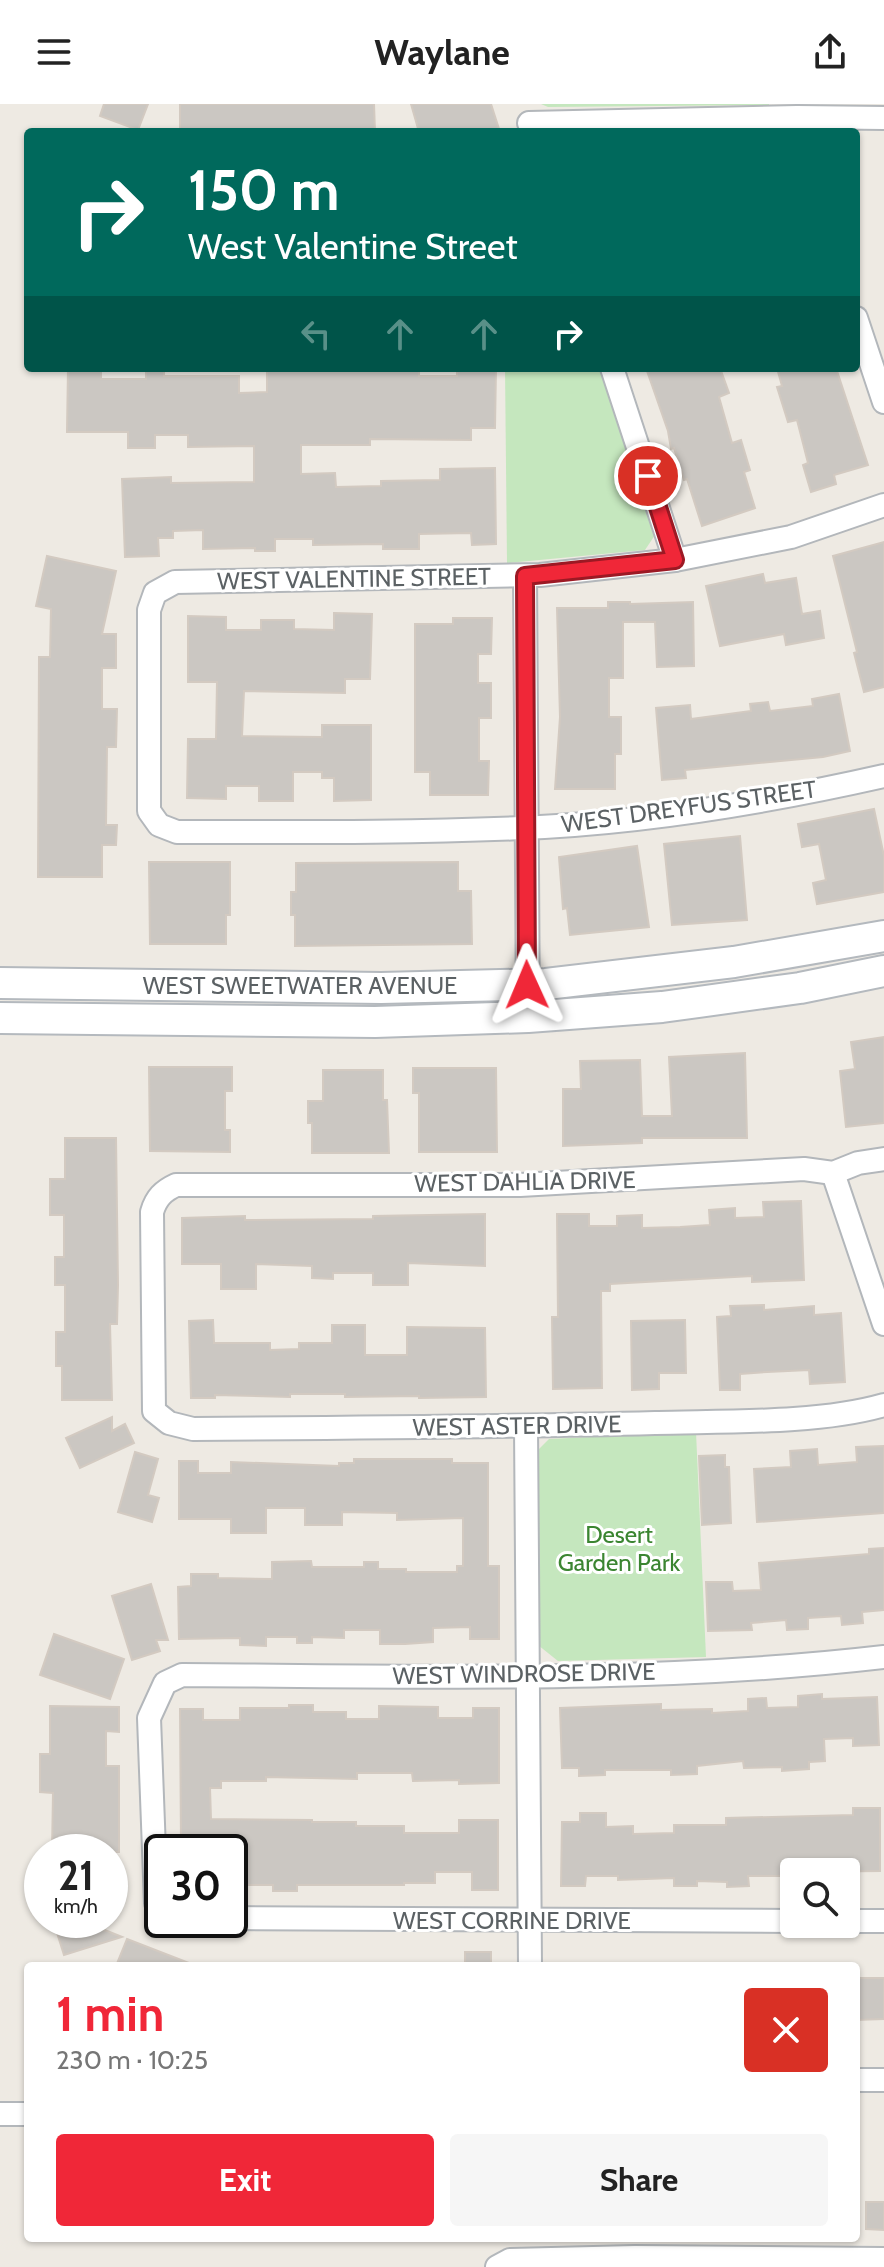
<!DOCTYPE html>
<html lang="en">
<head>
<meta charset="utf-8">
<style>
	:root { --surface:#fff; --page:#f6f6f6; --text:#222; --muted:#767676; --accent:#f02738 }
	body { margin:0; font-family:Cabin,sans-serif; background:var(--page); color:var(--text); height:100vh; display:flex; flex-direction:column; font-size:30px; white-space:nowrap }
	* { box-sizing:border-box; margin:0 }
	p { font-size:26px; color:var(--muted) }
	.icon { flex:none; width:44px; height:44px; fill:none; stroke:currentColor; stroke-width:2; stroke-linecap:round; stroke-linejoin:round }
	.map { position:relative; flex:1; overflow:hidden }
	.sheet { position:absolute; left:24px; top:1858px; width:836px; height:280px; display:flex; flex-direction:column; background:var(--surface); border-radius:8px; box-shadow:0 2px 6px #0004 }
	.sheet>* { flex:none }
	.guide { position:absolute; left:24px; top:24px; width:836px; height:244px; border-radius:8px; box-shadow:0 2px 6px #0004; background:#00695c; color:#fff; overflow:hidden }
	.controls { position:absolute; left:780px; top:1754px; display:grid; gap:16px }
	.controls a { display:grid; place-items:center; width:80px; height:80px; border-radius:8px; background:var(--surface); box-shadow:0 2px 6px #0004; font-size:40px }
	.speed { position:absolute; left:24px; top:1730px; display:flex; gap:16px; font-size:40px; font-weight:700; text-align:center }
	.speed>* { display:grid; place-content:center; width:104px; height:104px; border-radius:50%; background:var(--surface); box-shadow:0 2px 6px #0004; line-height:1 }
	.speed small { font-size:20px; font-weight:400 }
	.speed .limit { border:4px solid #111; border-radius:12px; background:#fff; color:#111 }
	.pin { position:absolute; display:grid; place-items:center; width:68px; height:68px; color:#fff; margin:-34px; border:4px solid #fff; border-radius:50%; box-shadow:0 2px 8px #0007 }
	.me { position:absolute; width:88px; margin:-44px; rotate:359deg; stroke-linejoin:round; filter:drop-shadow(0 0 6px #0008) }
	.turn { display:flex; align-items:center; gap:28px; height:168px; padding:0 32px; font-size:36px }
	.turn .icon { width:104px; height:104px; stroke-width:2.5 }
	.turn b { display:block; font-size:56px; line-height:68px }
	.lanes { display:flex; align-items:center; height:76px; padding:0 32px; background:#0003; justify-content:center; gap:40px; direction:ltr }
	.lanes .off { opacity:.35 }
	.round { display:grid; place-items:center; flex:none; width:84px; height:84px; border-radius:8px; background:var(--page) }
	.headline { display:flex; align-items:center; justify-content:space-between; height:136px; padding:0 32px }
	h1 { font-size:48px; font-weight:800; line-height:60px; color:var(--accent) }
	.button { display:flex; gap:16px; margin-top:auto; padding:16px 32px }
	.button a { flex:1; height:92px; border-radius:8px; background:var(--accent); color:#fff; font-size:32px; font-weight:800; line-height:92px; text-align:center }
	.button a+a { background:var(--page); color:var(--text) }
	header { display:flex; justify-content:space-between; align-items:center; height:104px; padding:0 32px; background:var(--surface); font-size:36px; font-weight:800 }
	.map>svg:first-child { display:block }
	.green { fill:#c5e7be }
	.building { fill:#cbc7c2; stroke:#d3cac1; stroke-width:2 }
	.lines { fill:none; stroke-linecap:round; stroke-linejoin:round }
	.street-casing { stroke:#b3b7bb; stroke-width:26 }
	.secondary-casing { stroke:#b4b9be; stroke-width:34 }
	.street { stroke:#fff; stroke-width:22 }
	.secondary { stroke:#fff; stroke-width:30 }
	.route-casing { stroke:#9c1924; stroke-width:20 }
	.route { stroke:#f02738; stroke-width:14 }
	.labels { text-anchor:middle; stroke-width:6; stroke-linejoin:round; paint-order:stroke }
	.street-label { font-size:24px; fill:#5b6164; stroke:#fff }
	.park-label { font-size:24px; fill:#3b8531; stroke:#fff }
</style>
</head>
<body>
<header><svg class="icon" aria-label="menu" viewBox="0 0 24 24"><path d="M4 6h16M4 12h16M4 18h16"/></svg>Waylane<svg class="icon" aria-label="share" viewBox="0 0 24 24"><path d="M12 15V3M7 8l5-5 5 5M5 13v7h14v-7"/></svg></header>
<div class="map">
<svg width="884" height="2163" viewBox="0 0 884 2163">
	<rect width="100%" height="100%" fill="#eeeae3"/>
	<g class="green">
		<polygon points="541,0 769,0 769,1 548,3"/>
		<polygon points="505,264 599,264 655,431 645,446 507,459"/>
		<polygon points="696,1328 706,1553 558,1557 538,1541 535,1349 549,1335"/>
	</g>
	<g class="building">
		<polygon points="104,0 148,0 138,26 100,12"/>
		<polygon points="180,0 374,0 375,28 180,28"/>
		<polygon points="411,0 491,0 500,28 419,28"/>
		<polygon points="68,264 101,264 101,275 146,275 146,265 164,266 164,272 239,272 239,289 267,288 267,264 369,265 419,267 419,272 457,272 457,264 496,264 495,324 471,324 471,336 370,335 370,341 301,341 301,370 335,369 336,383 381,382 381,377 440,376 440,365 495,364 496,440 472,441 471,429 419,430 419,445 383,445 383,440 313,441 313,435 275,435 275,447 255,447 255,444 203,445 203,426 173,427 173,434 158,434 159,452 125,453 122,375 171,373 171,379 254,378 254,342 188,343 188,331 155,331 155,344 128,344 128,328 67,328"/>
		<polygon points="646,264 720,264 729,289 719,293 732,339 741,336 750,366 744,368 755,404 702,422 687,375 684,376 674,344 671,345 668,327"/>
		<polygon points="777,264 836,264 868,361 834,371 836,380 811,388 803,361 808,359 797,316 788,318 777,283 782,282"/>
		<polygon points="884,438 884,583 864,588 854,549 857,548 833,452"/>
		<polygon points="47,452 116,467 102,530 116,530 116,564 102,564 102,605 117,605 116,643 107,643 106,721 117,721 116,741 102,741 102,773 38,773 39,553 50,553 51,505 36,502"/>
		<polygon points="763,470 765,479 796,474 802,510 820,507 824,534 786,541 784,530 720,542 706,482"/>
		<polygon points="608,498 630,498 630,500 693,498 694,562 657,563 655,518 623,518 623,574 609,574 609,613 621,613 621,650 615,650 615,685 555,685 560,613 557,504 608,504"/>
		<polygon points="334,509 372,510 370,575 345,575 345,589 244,587 242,632 322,633 322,621 371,621 371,696 334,697 334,674 322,674 322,668 293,668 293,697 259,697 259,682 226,682 226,695 187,694 188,635 216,635 217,578 188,578 188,512 226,513 226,526 261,526 261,516 294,516 294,525 334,526"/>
		<polygon points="453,514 492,514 491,550 478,550 478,579 491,579 491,614 479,614 479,657 489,657 488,691 430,691 430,668 415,668 415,520 453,520"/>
		<polygon points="839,590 850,647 823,653 685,666 686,674 662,676 656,604 690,601 691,615 751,607 750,600 768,598 770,607 813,602 812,595"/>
		<polygon points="874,705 884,752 884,788 817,800 813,779 826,776 819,740 802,743 798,720"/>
		<polygon points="740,732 747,816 672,821 664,740"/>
		<polygon points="637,742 649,823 570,831 567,804 563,805 559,753"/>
		<polygon points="149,758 230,758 230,811 226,811 226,840 150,840"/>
		<polygon points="458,758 458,787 471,787 472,840 295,842 295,811 291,811 291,788 296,788 296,759"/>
		<polygon points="884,933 884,1019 846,1023 840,967 855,965 851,938"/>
		<polygon points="745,949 747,1034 642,1034 642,1039 563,1042 563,985 581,985 580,957 640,956 642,1012 672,1012 669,953"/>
		<polygon points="149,963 232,963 232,987 225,987 225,1026 230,1026 230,1048 150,1047"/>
		<polygon points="413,964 496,964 497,1048 419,1048 419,989 413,989"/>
		<polygon points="323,966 383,966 383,996 387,996 389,1049 312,1049 312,1019 308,1019 308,997 323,997"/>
		<polygon points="65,1034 116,1034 118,1181 117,1220 110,1220 112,1296 62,1296 62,1262 56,1262 56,1228 65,1228 65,1181 55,1181 55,1153 64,1153 64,1111 50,1111 50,1075 65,1075"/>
		<polygon points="801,1097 804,1176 752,1178 752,1172 610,1180 610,1187 601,1187 602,1284 553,1285 552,1213 558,1213 557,1110 589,1110 589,1122 617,1122 617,1112 642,1111 642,1124 680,1123 710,1121 709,1106 735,1104 735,1114 764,1113 763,1098"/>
		<polygon points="485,1110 485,1162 408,1159 408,1181 373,1181 373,1169 333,1169 333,1175 312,1174 312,1162 256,1160 256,1185 221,1185 221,1160 182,1160 182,1114 245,1112 245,1116 373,1115 373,1112"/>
		<polygon points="764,1201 764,1206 814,1202 814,1211 841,1209 845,1278 810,1280 809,1266 767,1268 740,1270 740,1286 720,1286 717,1213 731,1212 730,1202"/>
		<polygon points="213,1216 214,1239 270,1239 270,1246 299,1245 299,1239 332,1239 332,1221 365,1221 365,1251 407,1251 407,1223 485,1224 486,1293 419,1294 419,1292 345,1293 345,1290 290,1290 290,1293 215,1291 215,1294 191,1294 189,1217"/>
		<polygon points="685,1216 686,1269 659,1269 659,1285 632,1286 631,1217"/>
		<polygon points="112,1313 112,1327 125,1320 134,1339 80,1364 66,1334"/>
		<polygon points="884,1342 884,1409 757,1418 754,1365 791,1363 790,1347 817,1345 818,1361 857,1358 856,1343"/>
		<polygon points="135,1348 158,1355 148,1391 159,1394 152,1418 118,1408"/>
		<polygon points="725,1351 725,1363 729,1363 731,1419 702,1421 699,1352"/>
		<polygon points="354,1355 452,1355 452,1359 488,1359 488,1462 499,1462 499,1535 470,1535 470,1523 433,1524 433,1538 405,1540 380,1540 380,1526 344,1526 344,1534 312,1533 312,1539 297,1539 297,1533 266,1533 266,1542 240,1541 240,1534 179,1535 178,1483 191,1482 191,1470 218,1470 218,1474 272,1475 272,1458 311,1457 312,1463 364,1463 364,1458 378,1458 378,1465 406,1465 406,1468 457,1468 457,1462 463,1462 463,1414 397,1416 397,1409 342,1408 342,1421 305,1421 305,1404 266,1404 266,1429 231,1429 231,1415 179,1415 179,1357 198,1357 198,1369 231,1369 231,1358 339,1362 339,1359 354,1359"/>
		<polygon points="884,1444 884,1506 862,1508 863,1519 842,1521 841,1512 808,1514 808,1525 787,1526 786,1516 751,1519 752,1526 708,1527 706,1478 732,1478 733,1487 761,1486 759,1459 869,1450 869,1445"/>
		<polygon points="151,1480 168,1536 156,1536 160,1547 132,1556 112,1492"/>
		<polygon points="54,1530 124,1555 110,1595 40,1571"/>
		<polygon points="822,1590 822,1595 877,1593 879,1641 853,1642 853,1634 824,1635 825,1657 809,1658 809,1665 782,1667 782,1663 744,1664 743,1657 697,1662 697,1670 671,1671 671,1666 605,1666 605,1671 579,1672 579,1664 562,1664 560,1604 661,1600 661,1606 712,1605 712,1609 748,1607 748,1595 766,1594 767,1604 798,1603 798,1592"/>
		<polygon points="289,1601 313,1601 313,1608 346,1608 346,1615 379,1615 379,1602 438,1603 438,1614 473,1614 473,1604 499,1604 499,1679 459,1680 459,1676 413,1677 412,1669 357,1669 357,1675 266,1673 266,1677 221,1677 221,1684 210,1684 211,1715 312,1716 312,1718 356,1718 356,1722 404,1722 404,1729 459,1729 459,1716 498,1716 498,1786 472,1786 472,1768 435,1768 435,1779 404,1779 404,1781 297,1781 297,1787 273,1787 273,1781 246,1781 245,1770 230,1770 230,1748 193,1748 193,1738 181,1739 180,1605 203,1605 203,1616 240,1616 240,1604 289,1604"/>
		<polygon points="50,1602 119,1603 119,1628 106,1627 106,1662 119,1662 119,1748 52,1748 53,1689 40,1688 40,1650 50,1650"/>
		<polygon points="853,1704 880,1704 880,1767 794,1768 794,1772 748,1772 749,1782 727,1783 727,1778 697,1777 697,1782 674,1782 674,1774 618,1776 618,1772 586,1772 585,1782 561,1782 562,1718 580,1718 580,1709 606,1709 606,1723 633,1722 633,1730 674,1729 674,1721 726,1721 726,1714 853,1711"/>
		<polygon points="53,1816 80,1816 122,1833 64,1851"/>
		<polygon points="127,1835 194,1861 194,1862 116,1862"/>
		<rect x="465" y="1848" width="26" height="14"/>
		<polygon points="856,1874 884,1874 884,1915 856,1916"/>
		<polygon points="866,2098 884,2098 884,2126 866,2125"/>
	</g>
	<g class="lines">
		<g class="street-casing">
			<g id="street">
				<polyline points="529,19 797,13 884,14"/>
				<polyline points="856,214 884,298"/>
				<polyline points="612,264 675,456"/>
				<path d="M884 401 791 433 675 456 540 471 175 478 155 489 149 506V707L159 721 177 728C292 728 408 729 523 724 641 719 769 698 884 672"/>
				<polyline points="525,472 528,913"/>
				<path d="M884 1055 858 1059 833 1069 804 1065 520 1081H176C163 1087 156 1094 152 1108L154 1307 169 1319 193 1325C347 1324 501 1323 655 1319 724 1317 818 1320 884 1301"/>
				<polyline points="833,1069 884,1220"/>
				<polyline points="526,1323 530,1862"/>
				<path d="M162 1808 156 1799 149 1614 165 1579 182 1571C416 1572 652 1580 884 1553"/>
				<polyline points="230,1814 794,1817"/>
				<polyline points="846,1817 884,1817"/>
				<polyline points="856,1976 884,1976"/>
				<polyline points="0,2010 28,2010"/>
				<polyline points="497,2163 510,2156 635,2153 884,2155"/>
			</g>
		</g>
		<g class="secondary-casing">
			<g id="secondary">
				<polyline points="0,879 381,884 546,880 734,858 884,832"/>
				<polyline points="0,914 375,918 528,913 662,903 800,884 884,867"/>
			</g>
		</g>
		<use href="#street" class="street"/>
		<use href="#secondary" class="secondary"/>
	</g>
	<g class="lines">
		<g class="route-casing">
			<polyline id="route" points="527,881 525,472 675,456 648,372"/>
		</g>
		<use href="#route" class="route"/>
	</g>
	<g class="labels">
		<g class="street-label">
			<text transform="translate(354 475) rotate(-1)" y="8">WEST VALENTINE STREET</text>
			<text transform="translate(689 703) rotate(-8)" y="8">WEST DREYFUS STREET</text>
			<text x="300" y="890">WEST SWEETWATER AVENUE</text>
			<text transform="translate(525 1078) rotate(-1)" y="8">WEST DAHLIA DRIVE</text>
			<text transform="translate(517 1322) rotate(-1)" y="8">WEST ASTER DRIVE</text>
			<text transform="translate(524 1570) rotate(-1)" y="8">WEST WINDROSE DRIVE</text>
			<text x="512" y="1825">WEST CORRINE DRIVE</text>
		</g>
		<g class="park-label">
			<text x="619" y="1439">Desert<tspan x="619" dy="28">Garden Park</tspan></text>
		</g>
	</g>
</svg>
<div class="controls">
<a><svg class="icon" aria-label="search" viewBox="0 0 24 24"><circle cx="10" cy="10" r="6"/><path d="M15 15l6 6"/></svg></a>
</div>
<div class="speed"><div>21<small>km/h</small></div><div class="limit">30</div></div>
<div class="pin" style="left:648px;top:372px;background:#d93025"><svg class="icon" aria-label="arrive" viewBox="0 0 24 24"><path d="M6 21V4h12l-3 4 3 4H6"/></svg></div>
<svg class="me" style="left:527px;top:881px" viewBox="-20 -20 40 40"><path d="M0-17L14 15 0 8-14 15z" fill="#f02738" stroke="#fff" stroke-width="4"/></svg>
<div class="guide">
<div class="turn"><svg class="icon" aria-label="right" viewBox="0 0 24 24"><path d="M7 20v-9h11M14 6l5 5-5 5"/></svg><div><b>150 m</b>West Valentine Street</div></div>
<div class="lanes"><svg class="icon off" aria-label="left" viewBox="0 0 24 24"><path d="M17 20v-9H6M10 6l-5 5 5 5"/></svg><svg class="icon off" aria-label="ahead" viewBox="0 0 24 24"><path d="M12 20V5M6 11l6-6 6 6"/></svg><svg class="icon off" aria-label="ahead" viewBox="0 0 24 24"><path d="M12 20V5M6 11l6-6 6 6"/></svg><svg class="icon" aria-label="right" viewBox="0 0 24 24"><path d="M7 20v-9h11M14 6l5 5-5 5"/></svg></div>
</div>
<section class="sheet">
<div class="headline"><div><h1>1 min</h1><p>230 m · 10:25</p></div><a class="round" style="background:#d93025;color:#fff"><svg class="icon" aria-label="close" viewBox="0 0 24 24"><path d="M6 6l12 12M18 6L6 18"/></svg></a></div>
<div class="button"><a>Exit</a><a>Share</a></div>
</section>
</div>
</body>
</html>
